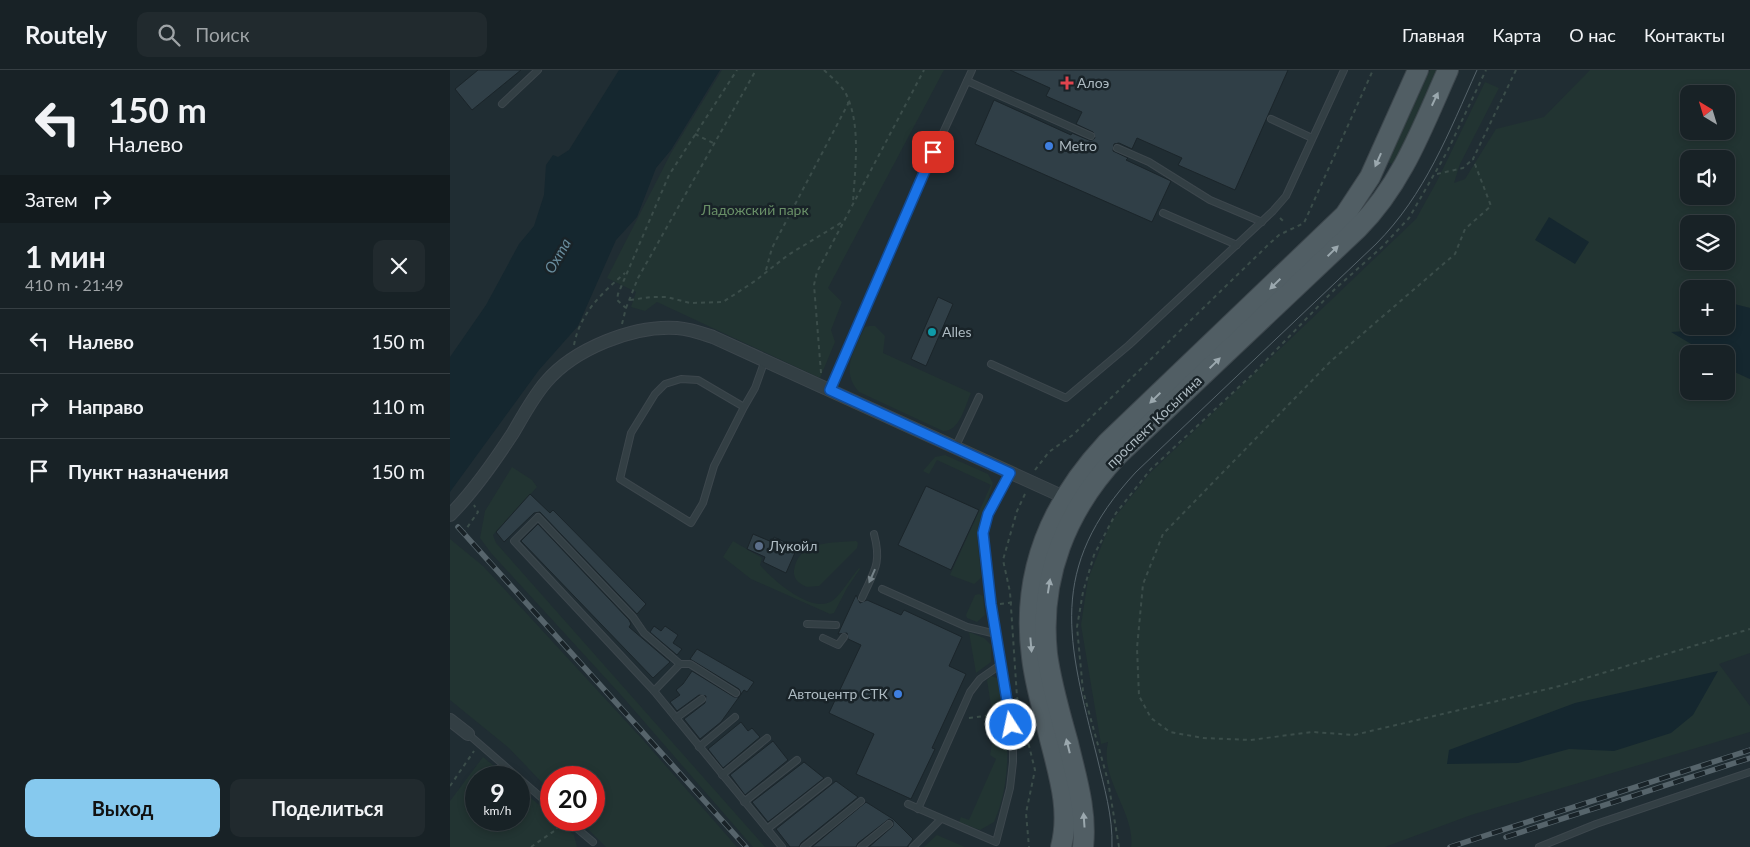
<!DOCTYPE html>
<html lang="ru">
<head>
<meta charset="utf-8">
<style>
	:root { --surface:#182226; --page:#212a2e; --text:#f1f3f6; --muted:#9fa4a7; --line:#363f43; --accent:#86c9ee }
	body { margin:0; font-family:Lato,sans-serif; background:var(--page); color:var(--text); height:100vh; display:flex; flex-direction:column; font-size:19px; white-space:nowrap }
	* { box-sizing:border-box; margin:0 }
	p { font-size:16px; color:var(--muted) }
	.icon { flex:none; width:28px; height:28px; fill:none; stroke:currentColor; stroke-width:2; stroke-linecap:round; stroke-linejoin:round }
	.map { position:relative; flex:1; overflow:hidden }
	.panel { display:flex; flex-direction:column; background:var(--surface); width:450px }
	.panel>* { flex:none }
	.hud { background:#182226; color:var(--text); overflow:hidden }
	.needle { width:32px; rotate:322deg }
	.controls { position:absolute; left:1230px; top:15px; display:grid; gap:10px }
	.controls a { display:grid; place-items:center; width:55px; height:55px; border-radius:10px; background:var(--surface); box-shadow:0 2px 8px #0003,0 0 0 1px var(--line); font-size:25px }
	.speed { position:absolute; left:15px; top:696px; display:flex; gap:10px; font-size:25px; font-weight:700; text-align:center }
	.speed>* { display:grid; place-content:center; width:65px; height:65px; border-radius:50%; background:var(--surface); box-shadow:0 2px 8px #0003,0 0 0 1px var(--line); line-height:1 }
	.speed small { font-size:12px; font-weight:400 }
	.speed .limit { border:8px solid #d22; background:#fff; color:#111 }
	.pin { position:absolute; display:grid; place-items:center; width:42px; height:42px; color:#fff; margin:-21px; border-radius:10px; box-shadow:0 2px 8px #0006 }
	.me { position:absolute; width:55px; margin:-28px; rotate:350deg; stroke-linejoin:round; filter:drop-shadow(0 0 4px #0008) }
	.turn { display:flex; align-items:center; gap:18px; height:105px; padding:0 25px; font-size:22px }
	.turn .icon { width:65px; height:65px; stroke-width:2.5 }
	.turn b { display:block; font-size:35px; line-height:42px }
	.then { display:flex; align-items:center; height:48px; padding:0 25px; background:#0003; gap:10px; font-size:19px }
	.round { display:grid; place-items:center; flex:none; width:52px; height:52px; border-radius:10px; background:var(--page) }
	.head { display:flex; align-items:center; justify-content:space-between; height:85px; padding:0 25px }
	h1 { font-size:30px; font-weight:700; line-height:38px }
	.primary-button { display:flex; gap:10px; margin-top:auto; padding:10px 25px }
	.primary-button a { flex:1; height:58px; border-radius:10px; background:var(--accent); color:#111; font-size:20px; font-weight:700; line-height:58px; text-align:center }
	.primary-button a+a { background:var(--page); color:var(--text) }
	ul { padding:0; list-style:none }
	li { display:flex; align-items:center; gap:15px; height:65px; padding:0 25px; border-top:1px solid var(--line) }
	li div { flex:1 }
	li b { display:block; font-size:19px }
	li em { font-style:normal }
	header { display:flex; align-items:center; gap:30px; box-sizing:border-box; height:70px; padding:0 25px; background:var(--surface); border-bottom:1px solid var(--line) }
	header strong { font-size:24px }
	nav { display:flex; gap:28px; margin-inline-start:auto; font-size:18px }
	.search { width:350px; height:45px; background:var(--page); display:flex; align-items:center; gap:12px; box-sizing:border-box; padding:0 18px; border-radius:10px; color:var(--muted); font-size:19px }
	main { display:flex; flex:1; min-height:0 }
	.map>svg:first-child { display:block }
	.green { fill:#223432; fill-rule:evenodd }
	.water { fill:#15272f }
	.building { fill:#303f47; stroke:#1b252a }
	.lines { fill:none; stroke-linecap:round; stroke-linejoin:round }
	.service-casing { stroke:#3d474d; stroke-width:8 }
	.minor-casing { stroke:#3d474d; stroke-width:14 }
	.primary-casing { stroke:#3d474d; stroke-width:22 }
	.path { stroke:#3b4d4a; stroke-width:2; stroke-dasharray:4 4; stroke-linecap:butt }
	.service { stroke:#333f44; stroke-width:6 }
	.minor { stroke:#333f44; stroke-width:12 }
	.primary { stroke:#515e64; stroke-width:20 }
	.tram { stroke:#56646b; stroke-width:1 }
	.rail-casing { stroke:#56646b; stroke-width:5.5 }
	.rail { stroke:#192328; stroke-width:4; stroke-dasharray:11; stroke-linecap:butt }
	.oneway { fill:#9ba8ae }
	.oneway2 { fill:#768389 }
	.route-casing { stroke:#114b97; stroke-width:12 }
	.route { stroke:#1a73e8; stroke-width:9 }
	.health-dot { fill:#e0444e; stroke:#192328; stroke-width:2 }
	.shop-dot { fill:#3f7fe0; stroke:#192328; stroke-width:2 }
	.culture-dot { fill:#0f9aa8; stroke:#192328; stroke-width:2 }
	.service-dot { fill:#5c6f8a; stroke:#192328; stroke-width:2 }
	.labels { text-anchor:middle; stroke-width:5; stroke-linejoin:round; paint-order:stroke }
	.poi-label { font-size:14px; fill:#adbac1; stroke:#192328; text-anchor:start }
	.park-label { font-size:14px; fill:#698f67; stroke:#192328 }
	.street-label { font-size:14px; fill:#adbac1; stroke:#192328 }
	.water-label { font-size:15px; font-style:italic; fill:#698d9e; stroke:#192328 }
</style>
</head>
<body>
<header>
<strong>Routely</strong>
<div class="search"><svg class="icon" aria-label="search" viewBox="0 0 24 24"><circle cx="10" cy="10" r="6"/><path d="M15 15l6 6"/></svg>Поиск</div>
<nav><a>Главная</a><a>Карта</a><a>О нас</a><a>Контакты</a></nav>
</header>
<main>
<section class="panel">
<div class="hud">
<div class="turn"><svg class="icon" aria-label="left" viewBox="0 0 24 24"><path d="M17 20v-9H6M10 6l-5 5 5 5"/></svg><div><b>150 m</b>Налево</div></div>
<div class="then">Затем<svg class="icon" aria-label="right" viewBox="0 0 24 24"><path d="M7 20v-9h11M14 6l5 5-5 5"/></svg></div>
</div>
<div class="head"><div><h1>1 мин</h1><p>410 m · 21:49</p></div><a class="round"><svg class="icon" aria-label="close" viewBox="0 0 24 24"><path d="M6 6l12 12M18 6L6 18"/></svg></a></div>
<ul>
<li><svg class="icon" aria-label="left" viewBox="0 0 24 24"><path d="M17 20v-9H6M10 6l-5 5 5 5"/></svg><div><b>Налево</b></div><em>150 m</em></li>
<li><svg class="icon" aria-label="right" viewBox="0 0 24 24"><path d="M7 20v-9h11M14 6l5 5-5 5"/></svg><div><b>Направо</b></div><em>110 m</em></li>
<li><svg class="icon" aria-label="arrive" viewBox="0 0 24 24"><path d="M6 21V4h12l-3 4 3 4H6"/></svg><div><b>Пункт назначения</b></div><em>150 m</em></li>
</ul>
<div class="primary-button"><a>Выход</a><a>Поделиться</a></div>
</section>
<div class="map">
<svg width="1300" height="777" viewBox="0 0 1300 777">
	<rect width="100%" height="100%" fill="#202d33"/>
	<g class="green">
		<polygon points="272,0 494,0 378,218 392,232 381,260 385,272 370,308 207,232 195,241 181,237 186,222 157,208 221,83"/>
		<polygon points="980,0 987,0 944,95 938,92"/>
		<path d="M1140 0H1300V238L1276 232V219H1239V256H1243L1242 261 1222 262 1258 284H1239V321H1276V298L1300 309V583L1269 594 1300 636V662L1021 745 935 777H681C686 744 649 709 658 672L651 674 631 555 638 509 661 452 700 403 966 149 987 111 1035 12 1049 18 1010 94 1004 113 1015 109 1046 59 1094 47ZM1239 24H1276V61H1239ZM1239 89H1276V126H1239ZM1239 154H1276V191H1239Z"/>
		<path d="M419 256H425L435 266 433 283 521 323C515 335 510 362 493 361L409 322C390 301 404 280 415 257Z"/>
		<polygon points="495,385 538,404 543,413 527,466 531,504 531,508 524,514 500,505 541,415 487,390 479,404 473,401 485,387"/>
		<polygon points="62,397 82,410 87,417 43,465 46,473 315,777 303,777 171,625 41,483 30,468 35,441"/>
		<polygon points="0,469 33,496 194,671 287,777 156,777 129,750 144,750 144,708 101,708 101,722 59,678 0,630"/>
		<path d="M283 471 312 488 310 495C323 510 361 544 382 531 389 527 402 506 409 498L410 499 397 518 384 543 380 544 301 509 273 487Z"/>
		<path d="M406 471 408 473 407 478 369 516 357 517C349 514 343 509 344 500 349 470 382 473 406 471Z"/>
		<polygon points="529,524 533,526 535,545 527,552 517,548 516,545 525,525"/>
		<polygon points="519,562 534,568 541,575 541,592 526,603"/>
		<polygon points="541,606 547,608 553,641 542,642 537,610"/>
		<path d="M555 646C559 681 559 719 544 752L530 760 509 752 511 747 519 750 546 689 540 685 543 666 542 648Z"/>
		<polygon points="33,687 57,707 26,708 26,750 69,750 69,718 101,745 101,750 107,750 124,765 127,777 0,777 0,731"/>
		<polygon points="487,765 515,777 474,777"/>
	</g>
	<g class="water">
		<polygon points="169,0 270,0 221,80 206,98 187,147 166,170 128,256 89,300 0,422 0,287 36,235 69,174 84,156 94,125 96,95 103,85 108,87 119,80"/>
		<polygon points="1099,147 1139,172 1125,194 1085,170"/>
		<polygon points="1276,232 1300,238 1300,309 1276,298 1276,284 1258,284 1221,262 1242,261 1243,256 1276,256"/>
		<polygon points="1268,601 1243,645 1221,663 1164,681 1119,679 1068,693 997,694 999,680 1125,633"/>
	</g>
	<g class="building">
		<polygon points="28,0 71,0 22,40 5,19"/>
		<polygon points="560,0 838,0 785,120 728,95 732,88 687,68 682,79 669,73 664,74 663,81 678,88 676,90 721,111 702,152 525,74 544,30 621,65 622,63 641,71 645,68 643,62 626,54 632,42 596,26 600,18"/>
		<polygon points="488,227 503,234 476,296 461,289"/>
		<polygon points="476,416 529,440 501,500 448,475"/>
		<polygon points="80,424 100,443 103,440 196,534 187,544 90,442 84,443 54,472 46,462"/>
		<polygon points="88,454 179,550 181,554 179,557 220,592 203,608 71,471"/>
		<polygon points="303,464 322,472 324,467 347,478 336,503 313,492 315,487 297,479"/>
		<polygon points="406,525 410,533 417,530 451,545 454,540 512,567 499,596 516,604 482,678 485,679 461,729 406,704 424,664 379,643 411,575 398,569 397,563 388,564"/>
		<polygon points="204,556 211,561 215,556 228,565 223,573 232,579 227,585 200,562"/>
		<polygon points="247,579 304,612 297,622 294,620 271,652 250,669 234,649 255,633 256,626 249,625 227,641 220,632 230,625 226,620 233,614 242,601 284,627 289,627 291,623 289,619 240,589"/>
		<polygon points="291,652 298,661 302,658 310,667 273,698 258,679"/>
		<polygon points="323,671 338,690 295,725 280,705"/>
		<polygon points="354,692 374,708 318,752 302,732"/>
		<polygon points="386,711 408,727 351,773 349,777 340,777 326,759"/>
		<polygon points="416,732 443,749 463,769 457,777 419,777 443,756 443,751 439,749 408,773 406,777 362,777"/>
	</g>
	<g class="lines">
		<g class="service-casing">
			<g id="service">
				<polyline points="517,11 641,66"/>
				<polyline points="52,34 88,0"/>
				<polyline points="821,49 862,68"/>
				<polyline points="667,78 699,92 760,130 812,152"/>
				<polyline points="713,143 787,175"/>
				<polyline points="541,294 616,328 679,275 823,141 836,126 894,0"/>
				<polyline points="380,320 444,169 522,0"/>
				<polyline points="294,337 264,396 253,433 241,453 170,409 181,363 205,324 215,314 231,309 248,310 294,337 305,318 315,290"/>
				<polyline points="505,378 529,327"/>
				<polyline points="432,519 517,557 546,564"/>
				<path d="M412 528C424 501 432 494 424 464"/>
				<polyline points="357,554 386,555"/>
				<polyline points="373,568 388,575 394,567"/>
				<polyline points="204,621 230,594"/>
				<polyline points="286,623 240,594 230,594 194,563 183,547 88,447 64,471 204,621 332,777"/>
				<polyline points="226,648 252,629"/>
				<polyline points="18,664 101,736"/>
				<polyline points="249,677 285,647"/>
				<polyline points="272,705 317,668"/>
				<polyline points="294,732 347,690"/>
				<polyline points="458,734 546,772 560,718 563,692 563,667 541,534 533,463 538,443 560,403"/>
				<polyline points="468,739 520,622 530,609 550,595"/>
				<polyline points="117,750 143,772"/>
				<polyline points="317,759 378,711"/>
				<polyline points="354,777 411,731"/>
				<polyline points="411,777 439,754"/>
				<polyline points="463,777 491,749"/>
				<polyline points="1089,777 1146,754 1300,702"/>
			</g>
		</g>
		<g class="minor-casing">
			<g id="minor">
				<path d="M0 445C24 421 44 392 63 363 73 346 83 327 96 312 124 279 183 255 227 258 240 259 251 263 263 267L614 427"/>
				<polyline points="0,650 18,664"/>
			</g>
		</g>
		<g class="primary-casing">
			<g id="primary">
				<path d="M611 777C621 739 608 702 599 665 593 639 585 614 582 587 571 504 601 433 657 373L895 145 920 107 968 0"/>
				<path d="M633 777C637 741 626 707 618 673 610 644 601 614 597 584 589 508 616 440 668 385L908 158C952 114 973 56 998 0"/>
			</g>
		</g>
		<g class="path">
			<path d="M374 0C382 8 392 15 397 26 411 57 405 99 403 132"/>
			<polyline points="1066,0 1023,89 1041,136 1015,159 1005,184 881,291 713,464 693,514 687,578 689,626 701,648 720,662 753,668 800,670 863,662 904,665 1106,617 1300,559"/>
			<polyline points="245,64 265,74"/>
			<polyline points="987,104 1013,98 1023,89"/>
			<polyline points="830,148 835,153"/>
			<polyline points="316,200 322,178 398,34 398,29"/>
			<polyline points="180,230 201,227 217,227 240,233 273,232 305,211 338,185 394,151"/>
			<polyline points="176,238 188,208 306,0"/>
			<polyline points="172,254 176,238 167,230 168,224 219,105 287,0"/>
			<path d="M124 275C130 243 152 223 175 203"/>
			<polyline points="371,303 364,215 367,202 474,0"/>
			<polyline points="585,400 599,382 624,364 818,175 829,165 854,153 923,0"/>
			<polyline points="575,424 567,441 553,490 560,522 567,627 585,700 576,743 579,777"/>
			<polyline points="6,456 14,462 28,442 24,435"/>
			<polyline points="550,534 565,532"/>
			<polyline points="519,648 549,644"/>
			<polyline points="0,716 24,681"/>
			<polyline points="81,777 107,759 107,751"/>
			<polyline points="669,777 658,711 633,621 627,557 633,522 644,485 666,443 701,399 804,303 885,219 932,177 959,148 997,82 1036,0"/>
		</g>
		<use href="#service" class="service"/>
		<use href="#minor" class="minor"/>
		<use href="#primary" class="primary"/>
		<path class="tram" d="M662 777C663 746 654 717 647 687 618 571 596 499 686 402L926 174C975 125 999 62 1027 0"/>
		<g class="rail-casing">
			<g id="rail">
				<polyline points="8,457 296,777"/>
				<polyline points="1056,767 1300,688"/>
				<polyline points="1000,777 1300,680"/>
			</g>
		</g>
		<use href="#rail" class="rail"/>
	</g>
	<defs><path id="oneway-solid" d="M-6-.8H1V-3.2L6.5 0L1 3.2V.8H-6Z" transform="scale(1.25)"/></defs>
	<g class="oneway">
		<use href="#oneway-solid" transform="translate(985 29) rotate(-65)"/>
		<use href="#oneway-solid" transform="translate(928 90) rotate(114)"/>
		<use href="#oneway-solid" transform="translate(883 181) rotate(-44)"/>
		<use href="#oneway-solid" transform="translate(825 214) rotate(136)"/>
		<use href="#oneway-solid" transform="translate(765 293) rotate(-44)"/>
		<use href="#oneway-solid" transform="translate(705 328) rotate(136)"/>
		<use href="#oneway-solid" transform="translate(599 516) rotate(-81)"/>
		<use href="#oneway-solid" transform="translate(581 575) rotate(85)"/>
		<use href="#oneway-solid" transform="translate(618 676) rotate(-104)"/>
		<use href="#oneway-solid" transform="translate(634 750) rotate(-94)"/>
	</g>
	<use class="oneway2" href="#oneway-solid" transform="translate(422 506) rotate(114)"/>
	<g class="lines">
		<g class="route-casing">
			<polyline id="route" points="483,82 380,320 560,403 538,444 533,463 541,534 561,655"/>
		</g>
		<use href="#route" class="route"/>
	</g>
	<path class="health-dot" d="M614.5 5.5h5v5h5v5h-5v5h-5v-5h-5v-5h5z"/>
	<g class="shop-dot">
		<circle cx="599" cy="76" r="5"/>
		<circle cx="448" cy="624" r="5"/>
	</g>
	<circle class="culture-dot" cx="482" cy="262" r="5"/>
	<circle class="service-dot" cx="309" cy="476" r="5"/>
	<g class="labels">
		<g class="poi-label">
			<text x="627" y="18">Алоэ</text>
			<text x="609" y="81">Metro</text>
			<text x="492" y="267">Alles</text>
			<text x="319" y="481">Лукойл</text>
			<text x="438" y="629" text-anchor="end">Автоцентр СТК</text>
		</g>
		<g class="park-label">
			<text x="305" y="145">Ладожский парк</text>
		</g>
		<g class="street-label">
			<text transform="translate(704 352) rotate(-44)" y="5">проспект Косыгина</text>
		</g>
		<g class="water-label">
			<text transform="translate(108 186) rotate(-60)" y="5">Охта</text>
		</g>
	</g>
</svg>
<div class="controls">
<a><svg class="needle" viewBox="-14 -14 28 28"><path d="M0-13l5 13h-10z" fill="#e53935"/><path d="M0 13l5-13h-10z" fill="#9fa4a7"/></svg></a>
<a><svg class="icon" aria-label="sound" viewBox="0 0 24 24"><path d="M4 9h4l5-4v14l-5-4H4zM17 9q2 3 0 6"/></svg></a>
<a><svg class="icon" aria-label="layers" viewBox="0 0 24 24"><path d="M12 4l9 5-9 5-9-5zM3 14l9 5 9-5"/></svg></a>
<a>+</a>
<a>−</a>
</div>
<div class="speed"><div>9<small>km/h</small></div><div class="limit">20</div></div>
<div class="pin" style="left:483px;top:82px;background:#d93025"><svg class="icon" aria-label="arrive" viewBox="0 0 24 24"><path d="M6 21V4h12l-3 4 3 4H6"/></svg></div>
<svg class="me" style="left:561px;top:655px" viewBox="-20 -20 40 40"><circle r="17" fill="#1a73e8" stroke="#fff" stroke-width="3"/><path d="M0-11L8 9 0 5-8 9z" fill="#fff"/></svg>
</div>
</main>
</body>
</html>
